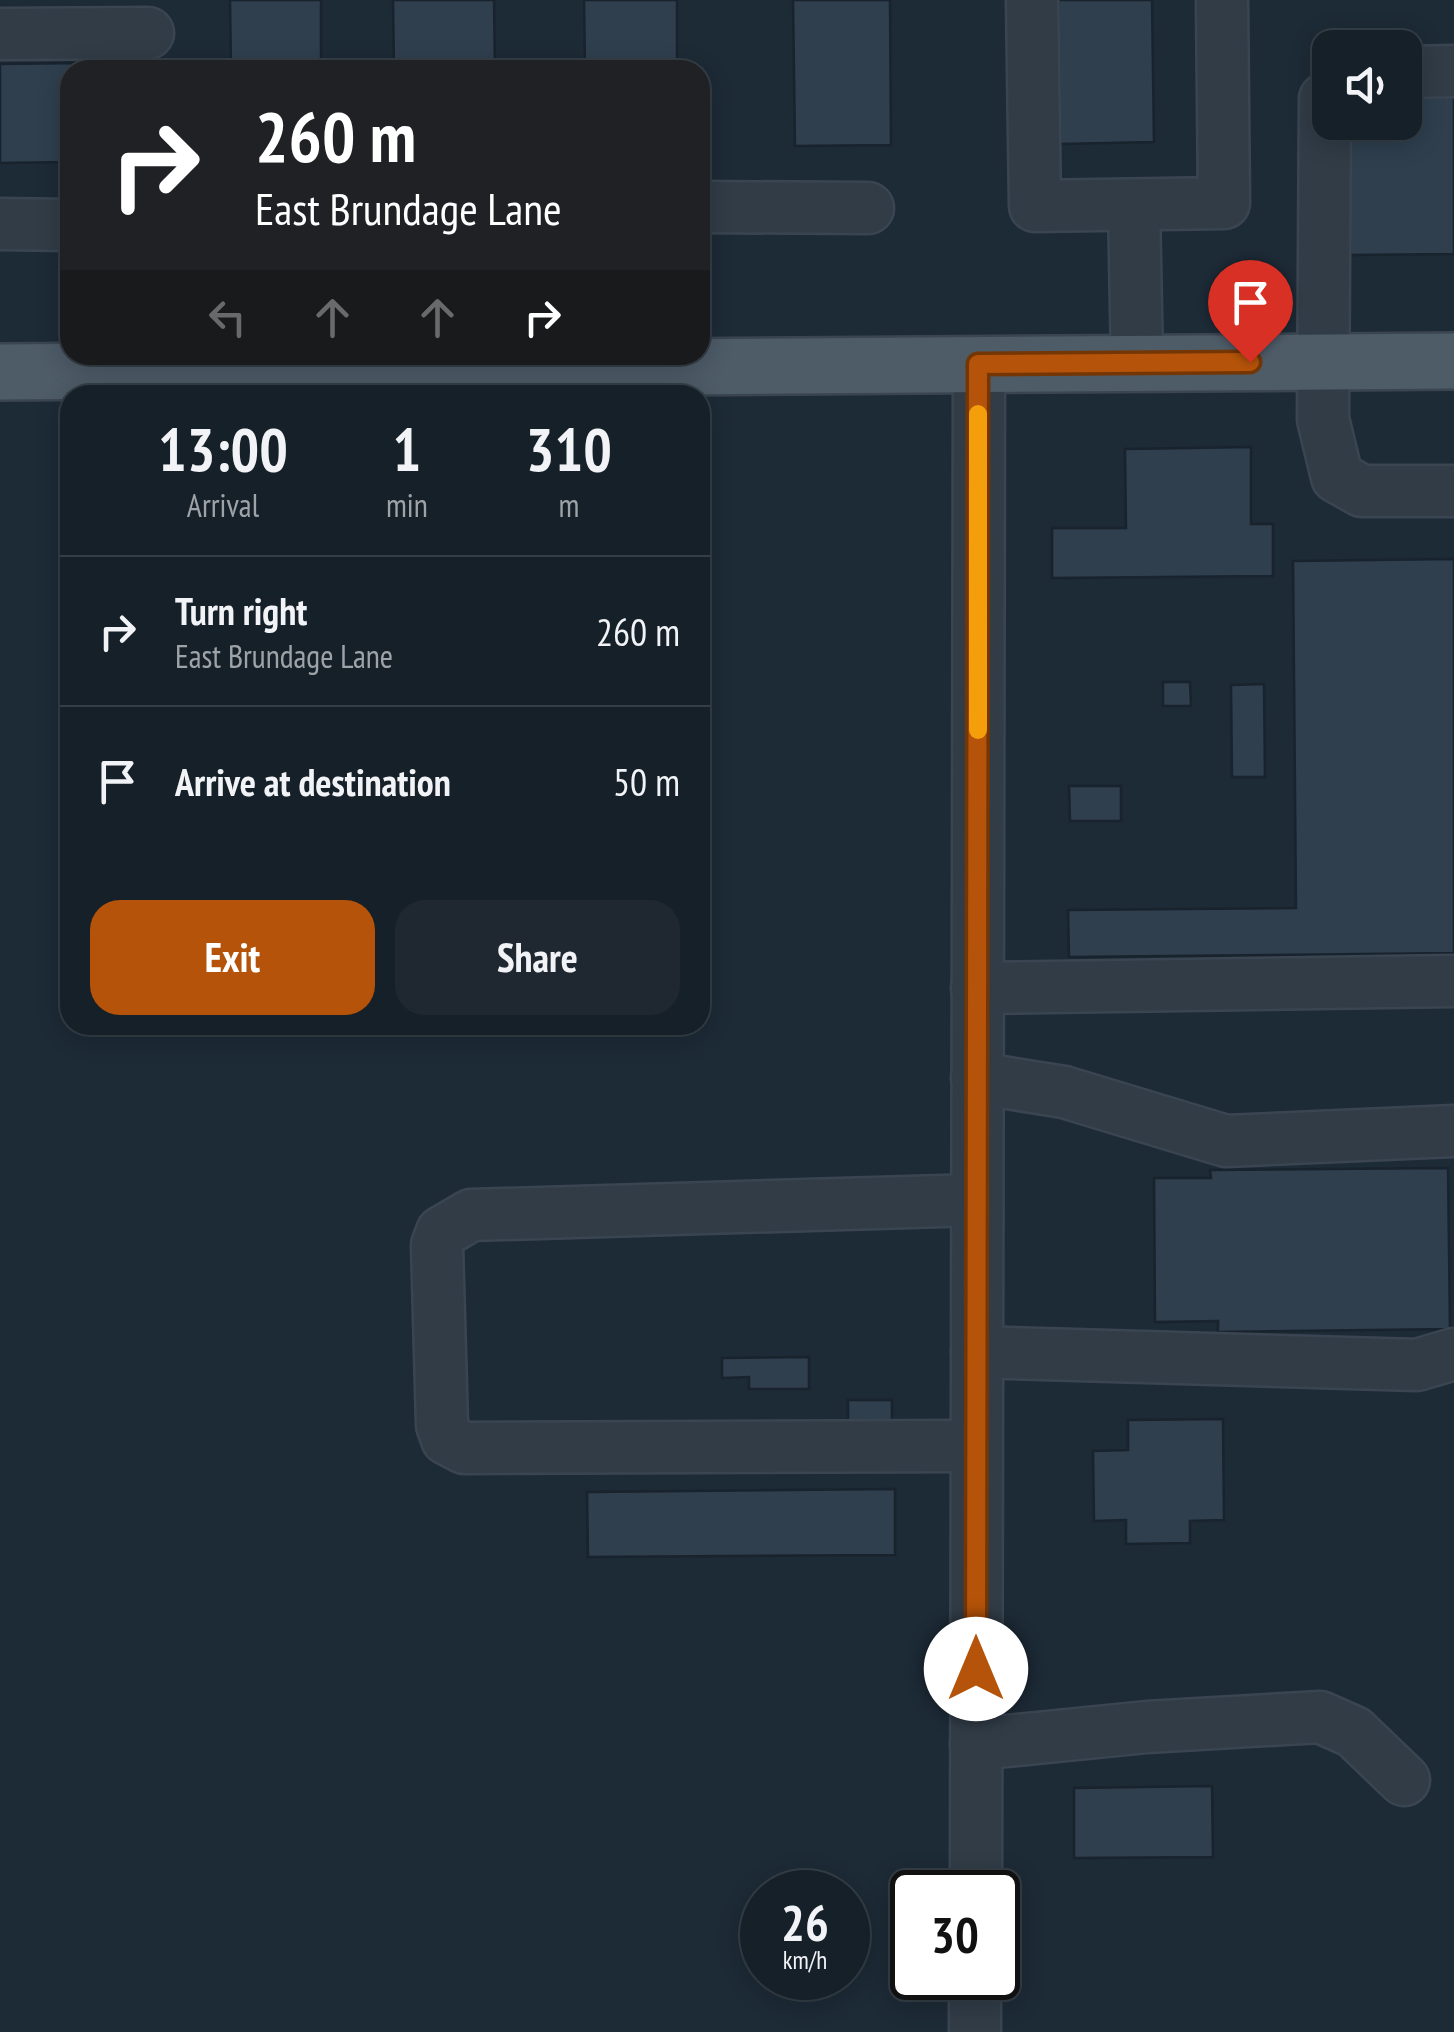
<!DOCTYPE html>
<html lang="en">
<head>
<meta charset="utf-8">
<style>
	:root { --surface:#162029; --page:#1f2831; --text:#f1f3f6; --muted:#9ea3a8; --line:#353e46; --accent:#b45309 }
	body { margin:0; font-family:"PT Sans Narrow",sans-serif; background:var(--page); color:var(--text); height:100vh; display:flex; flex-direction:column; font-size:38px; white-space:nowrap }
	* { box-sizing:border-box; margin:0 }
	p { font-size:32px; color:var(--muted) }
	.icon { flex:none; width:55px; height:55px; fill:none; stroke:currentColor; stroke-width:2; stroke-linecap:round; stroke-linejoin:round }
	.map { position:relative; flex:1; overflow:hidden }
	.panel { position:absolute; left:60px; top:385px; width:650px; height:650px; display:flex; flex-direction:column; background:var(--surface); border-radius:30px; box-shadow:0 5px 25px #0003,0 0 0 2px var(--line) }
	.panel>* { flex:none }
	.banner { position:absolute; left:60px; top:60px; width:650px; height:305px; border-radius:30px; box-shadow:0 5px 25px #0003,0 0 0 2px var(--line); background:#202124; color:#fff; overflow:hidden }
	.buttons { position:absolute; left:1312px; top:30px; display:grid; gap:20px }
	.buttons a { display:grid; place-items:center; width:110px; height:110px; border-radius:20px; background:var(--surface); box-shadow:0 5px 25px #0003,0 0 0 2px var(--line); font-size:50px }
	.speed { position:absolute; left:740px; top:1870px; display:flex; gap:20px; font-size:50px; font-weight:700; text-align:center }
	.speed>* { display:grid; place-content:center; width:130px; height:130px; border-radius:50%; background:var(--surface); box-shadow:0 5px 25px #0003,0 0 0 2px var(--line); line-height:1 }
	.speed small { font-size:25px; font-weight:400 }
	.speed .limit { border:5px solid #111; border-radius:15px; background:#fff; color:#111 }
	.pin { position:absolute; display:grid; place-items:center; width:85px; height:85px; color:#fff; margin:-102px -42px; border-radius:50% 50% 50% 0; rotate:-45deg; box-shadow:0 0 10px #0007 }
	.pin .icon { rotate:45deg }
	.me { position:absolute; width:110px; margin:-55px; rotate:0deg; stroke-linejoin:round; filter:drop-shadow(0 0 8px #0008) }
	.turn { display:flex; align-items:center; gap:35px; height:210px; padding:0 30px; font-size:45px }
	.turn .icon { width:130px; height:130px; stroke-width:2.5 }
	.turn b { display:block; font-size:70px; line-height:85px }
	.lanes { display:flex; align-items:center; height:95px; padding:0 30px; background:#0003; justify-content:center; gap:50px; direction:ltr }
	.lanes .off { opacity:.35 }
	.eta { display:flex; justify-content:space-evenly; align-items:center; height:170px; text-align:center }
	.eta b { font-size:60px; font-weight:600; line-height:70px }
	.action { display:flex; gap:20px; margin-top:auto; padding:20px 30px }
	.action a { flex:1; height:115px; border-radius:30px; background:var(--accent); color:#fff; font-size:40px; font-weight:600; line-height:115px; text-align:center }
	.action a+a { background:var(--page); color:var(--text) }
	ul { padding:0; list-style:none }
	li { display:flex; align-items:center; gap:30px; height:150px; padding:0 30px; border-top:2px solid var(--line) }
	li div { flex:1 }
	li b { display:block; font-size:38px }
	li em { font-style:normal }
	.map>svg:first-child { display:block }
	.building { fill:#2f3f4e; stroke:#18232d; stroke-width:2.5 }
	.lines { fill:none; stroke-linecap:round; stroke-linejoin:round }
	.minor-casing { stroke:#3a4551; stroke-width:55 }
	.major-casing { stroke:#3a4551; stroke-width:60 }
	.minor { stroke:#313c47; stroke-width:50 }
	.major { stroke:#4e5c68; stroke-width:55 }
	.route-casing { stroke:#753606; stroke-width:25 }
	.route { stroke:#b45309; stroke-width:18 }
	.slow { stroke:#f59e0b; stroke-width:18 }
</style>
</head>
<body>
<div class="map">
<svg width="1454" height="2032" viewBox="0 0 1454 2032">
	<rect width="100%" height="100%" fill="#1d2b37"/>
	<g class="building">
		<polygon points="230,0 321,0 321,70 231,70"/>
		<polygon points="393,0 494,0 495,70 394,70"/>
		<polygon points="584,0 677,0 677,70 585,70"/>
		<polygon points="793,0 890,0 891,145 795,146"/>
		<polygon points="1058,0 1152,0 1154,142 1060,144"/>
		<polygon points="81,63 81,70 70,70 70,162 0,163 0,64"/>
		<polygon points="1454,96 1454,254 1350,255 1349,134 1396,133 1396,122 1405,122 1405,97"/>
		<polygon points="1251,447 1251,524 1273,524 1273,576 1052,578 1052,528 1126,528 1125,449"/>
		<polygon points="1454,559 1454,953 1069,957 1068,910 1296,908 1293,561"/>
		<polygon points="1163,682 1190,682 1191,706 1163,706"/>
		<polygon points="1264,684 1265,777 1232,777 1231,685"/>
		<polygon points="1069,786 1121,786 1121,821 1070,821"/>
		<polygon points="1448,1168 1450,1329 1218,1332 1218,1321 1155,1322 1154,1178 1211,1178 1210,1170"/>
		<polygon points="809,1357 809,1389 749,1389 749,1377 722,1378 722,1358"/>
		<polygon points="848,1400 892,1400 892,1434 848,1435"/>
		<polygon points="1223,1419 1224,1520 1190,1521 1190,1543 1126,1544 1126,1520 1094,1521 1093,1451 1128,1450 1128,1420"/>
		<polygon points="895,1489 895,1555 588,1557 587,1492"/>
		<polygon points="1212,1786 1213,1857 1074,1858 1074,1788"/>
	</g>
	<g class="lines">
		<g class="minor-casing">
			<g id="minor">
				<polyline points="1032,0 1035,206 1224,203 1222,0"/>
				<polyline points="0,34 148,33"/>
				<polyline points="1405,72 1454,71"/>
				<polyline points="1330,95 1325,99 1323,419 1337,477 1362,491 1454,491"/>
				<polyline points="1134,205 1137,363"/>
				<polyline points="700,207 868,208"/>
				<polyline points="0,224 70,225"/>
				<polyline points="977,988 1454,981"/>
				<polyline points="977,1078 1064,1092 1226,1141 1454,1131"/>
				<polyline points="977,1352 1417,1365 1454,1354"/>
				<polyline points="976,1446 464,1448 447,1439 442,1425 437,1245 442,1232 471,1215 977,1200"/>
				<polyline points="976,1744 1147,1727 1320,1717 1354,1732 1404,1780"/>
				<polyline points="976,1892 979,364"/>
				<polyline points="975,2032 975,1978"/>
			</g>
		</g>
		<g class="major-casing">
			<polyline id="major" points="0,372 1454,361"/>
		</g>
		<use href="#minor" class="minor"/>
		<use href="#major" class="major"/>
	</g>
	<g class="lines">
		<g class="route-casing">
			<polyline id="route" points="976,1669 978,364 1250,362"/>
		</g>
		<use href="#route" class="route"/>
		<polyline class="slow" points="978,730 978,414"/>
	</g>
</svg>
<div class="buttons">
<a><svg class="icon" aria-label="sound" viewBox="0 0 24 24"><path d="M4 9h4l5-4v14l-5-4H4zM17 9q2 3 0 6"/></svg></a>
</div>
<div class="speed"><div>26<small>km/h</small></div><div class="limit">30</div></div>
<div class="pin" style="left:1250px;top:362px;background:#d93025"><svg class="icon" aria-label="arrive" viewBox="0 0 24 24"><path d="M6 21V4h12l-3 4 3 4H6"/></svg></div>
<svg class="me" style="left:976px;top:1669px" viewBox="-20 -20 40 40"><circle r="19" fill="#fff"/><path d="M0-13L10 11 0 6-10 11z" fill="#b45309"/></svg>
<div class="banner">
<div class="turn"><svg class="icon" aria-label="right" viewBox="0 0 24 24"><path d="M7 20v-9h11M14 6l5 5-5 5"/></svg><div><b>260 m</b>East Brundage Lane</div></div>
<div class="lanes"><svg class="icon off" aria-label="left" viewBox="0 0 24 24"><path d="M17 20v-9H6M10 6l-5 5 5 5"/></svg><svg class="icon off" aria-label="ahead" viewBox="0 0 24 24"><path d="M12 20V5M6 11l6-6 6 6"/></svg><svg class="icon off" aria-label="ahead" viewBox="0 0 24 24"><path d="M12 20V5M6 11l6-6 6 6"/></svg><svg class="icon" aria-label="right" viewBox="0 0 24 24"><path d="M7 20v-9h11M14 6l5 5-5 5"/></svg></div>
</div>
<section class="panel">
<div class="eta">
<div><b>13:00</b><p>Arrival</p></div>
<div><b>1</b><p>min</p></div>
<div><b>310</b><p>m</p></div>
</div>
<ul>
<li><svg class="icon" aria-label="right" viewBox="0 0 24 24"><path d="M7 20v-9h11M14 6l5 5-5 5"/></svg><div><b>Turn right</b><p>East Brundage Lane</p></div><em>260 m</em></li>
<li><svg class="icon" aria-label="arrive" viewBox="0 0 24 24"><path d="M6 21V4h12l-3 4 3 4H6"/></svg><div><b>Arrive at destination</b></div><em>50 m</em></li>
</ul>
<div class="action"><a>Exit</a><a>Share</a></div>
</section>
</div>
</body>
</html>
